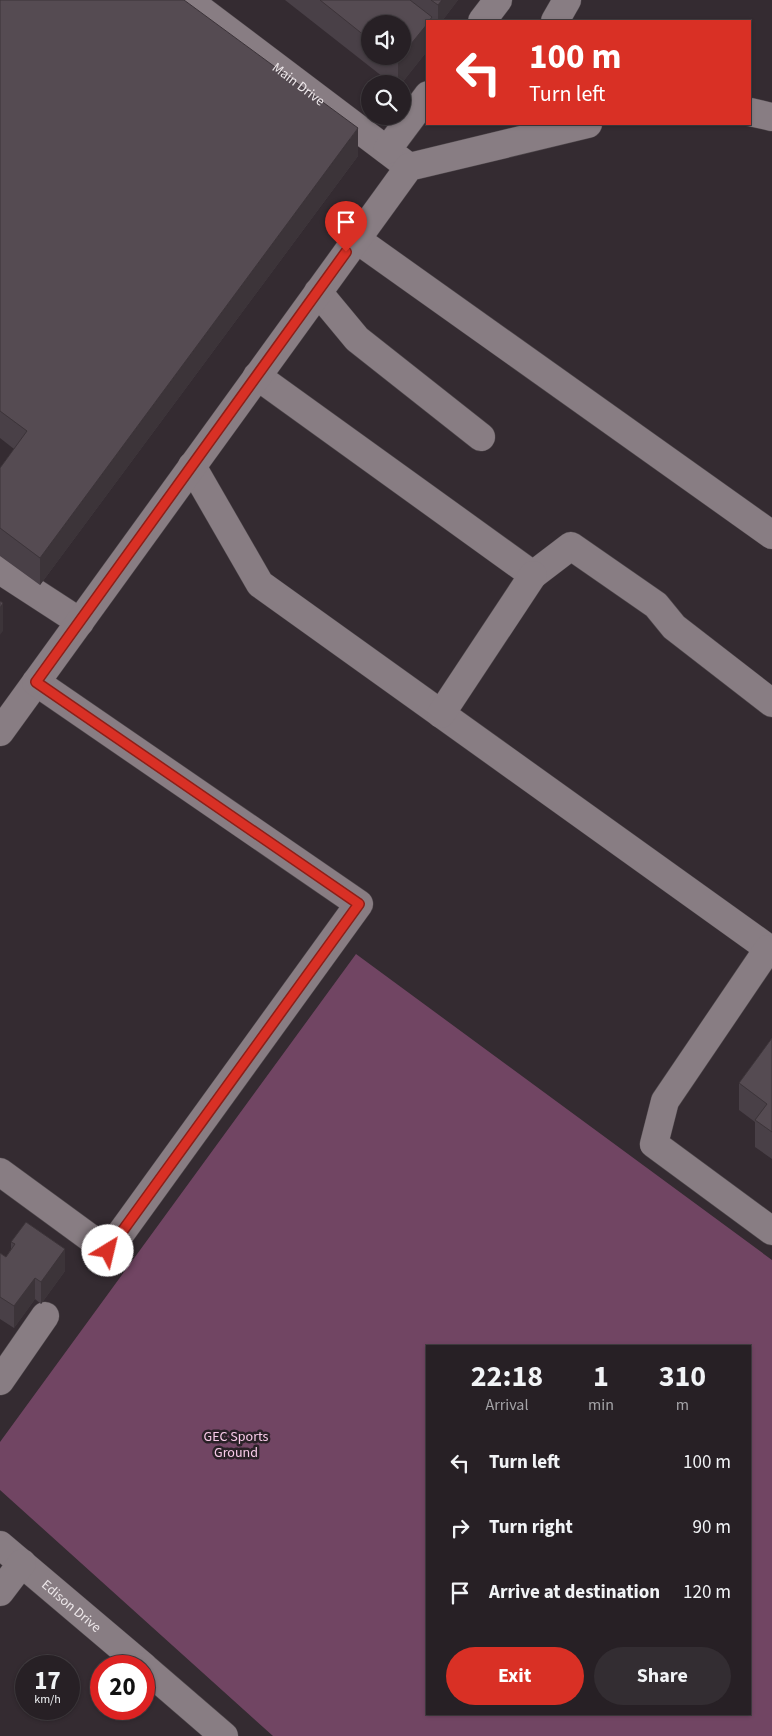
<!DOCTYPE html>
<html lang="en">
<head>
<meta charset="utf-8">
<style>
	:root { --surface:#272025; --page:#332d32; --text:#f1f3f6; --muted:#a4a3a7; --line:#433e42; --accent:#d93025 }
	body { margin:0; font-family:"Source Sans 3",sans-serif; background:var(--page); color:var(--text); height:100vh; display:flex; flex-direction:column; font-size:19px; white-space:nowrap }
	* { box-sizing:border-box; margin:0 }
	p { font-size:16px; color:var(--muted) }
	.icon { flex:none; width:28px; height:28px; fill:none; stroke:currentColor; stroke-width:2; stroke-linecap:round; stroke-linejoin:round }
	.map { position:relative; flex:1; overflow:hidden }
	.details { position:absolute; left:426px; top:1345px; width:325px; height:370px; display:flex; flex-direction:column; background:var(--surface); border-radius:0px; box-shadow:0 1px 4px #0004,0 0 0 1px var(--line) }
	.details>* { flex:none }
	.top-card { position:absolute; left:426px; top:20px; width:325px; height:105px; border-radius:0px; box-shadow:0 1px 4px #0004,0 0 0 1px var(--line); background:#d93025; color:#fff; overflow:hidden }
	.controls { position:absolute; left:361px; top:15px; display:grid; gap:10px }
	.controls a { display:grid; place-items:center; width:50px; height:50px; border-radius:50%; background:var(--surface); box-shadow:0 1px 4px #0004,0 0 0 1px var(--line); font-size:25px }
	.speed { position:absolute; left:15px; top:1655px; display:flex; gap:10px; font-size:25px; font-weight:700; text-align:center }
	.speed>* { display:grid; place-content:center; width:65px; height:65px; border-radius:50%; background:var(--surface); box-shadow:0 1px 4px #0004,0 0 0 1px var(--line); line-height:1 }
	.speed small { font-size:12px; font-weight:400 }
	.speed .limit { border:8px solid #d22; background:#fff; color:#111 }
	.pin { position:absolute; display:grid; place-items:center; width:42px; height:42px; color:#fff; margin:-51px -21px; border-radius:50% 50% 50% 0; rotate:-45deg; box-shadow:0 0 5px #0007 }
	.pin .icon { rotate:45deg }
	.me { position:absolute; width:55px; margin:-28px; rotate:36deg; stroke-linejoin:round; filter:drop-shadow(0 0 4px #0008) }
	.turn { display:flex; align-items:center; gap:18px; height:105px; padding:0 20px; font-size:22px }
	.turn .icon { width:65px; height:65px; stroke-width:2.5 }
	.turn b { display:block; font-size:35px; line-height:42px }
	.eta { display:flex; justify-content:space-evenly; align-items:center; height:85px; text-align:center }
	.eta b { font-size:30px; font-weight:700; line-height:35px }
	.action { display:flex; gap:10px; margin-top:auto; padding:10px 20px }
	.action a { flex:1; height:58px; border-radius:30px; background:var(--accent); color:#fff; font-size:20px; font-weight:700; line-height:58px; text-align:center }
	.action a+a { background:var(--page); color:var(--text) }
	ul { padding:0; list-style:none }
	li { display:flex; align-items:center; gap:15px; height:65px; padding:0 20px }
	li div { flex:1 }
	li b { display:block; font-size:19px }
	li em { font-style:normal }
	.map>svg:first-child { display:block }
	.green { fill:#714563; fill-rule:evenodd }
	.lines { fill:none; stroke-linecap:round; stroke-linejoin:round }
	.minor-casing { stroke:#4e474b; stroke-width:29 }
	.minor { stroke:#887d83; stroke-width:28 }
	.wall { fill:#494047; fill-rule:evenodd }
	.shaded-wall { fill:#3c3439 }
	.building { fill:#554b52; stroke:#3c3439 }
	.route-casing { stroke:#8d1f18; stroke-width:12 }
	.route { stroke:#d93025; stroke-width:9 }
	.labels { text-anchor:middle; stroke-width:5; stroke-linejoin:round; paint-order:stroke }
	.street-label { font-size:14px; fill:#ede7ea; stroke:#2a2127 }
	.park-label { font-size:14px; fill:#f9cbe9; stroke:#2a2127 }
</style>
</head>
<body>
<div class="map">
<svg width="772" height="1736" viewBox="0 0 772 1736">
	<rect width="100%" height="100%" fill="#342b31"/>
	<path class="green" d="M356 954 772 1260V1736H273L0 1490V1442ZM428 1346H750V1714H428Z"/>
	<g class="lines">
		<g class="minor-casing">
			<g id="minor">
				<path id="s1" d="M188 0 409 167"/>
				<polyline points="482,21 498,0"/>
				<polyline points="555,21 567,0"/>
				<polyline points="750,112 772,117"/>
				<polyline points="387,150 428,95"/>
				<polyline points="356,239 772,535"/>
				<polyline points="318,292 357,339 481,437"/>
				<polyline points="257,376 533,575 571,546 656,605 674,627 772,703"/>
				<polyline points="192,466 260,584 772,951"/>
				<polyline points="0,570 80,622"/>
				<polyline points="441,714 533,575"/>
				<polyline points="0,732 409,167 588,124"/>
				<polyline points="768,949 665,1101 654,1144 772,1231"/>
				<polyline points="0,1172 108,1251 359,904 36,682"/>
				<polyline points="0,1381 45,1316"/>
				<path id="s2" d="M0 1545 143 1666"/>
				<polyline points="0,1592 22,1563"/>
				<polyline points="144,1667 224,1736"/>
			</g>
		</g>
		<use href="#minor" class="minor"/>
	</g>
	<g class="wall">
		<polygon points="0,0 358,156 40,585 0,556 0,468 14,449 0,438"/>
		<path d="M285 0H458L442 21H428V50L401 84H392ZM370 24 402 56H370Z"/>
		<polygon points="772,1038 772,1159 755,1147 755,1122 739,1110 739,1083"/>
		<polygon points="11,1242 65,1271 41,1304 35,1299 14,1328 0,1319 0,1253 6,1257 11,1249"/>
	</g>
	<g class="shaded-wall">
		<polygon points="442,0 458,0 442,21 438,21 438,5"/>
		<polygon points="428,23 428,50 401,84 398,84 398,61 401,56 402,56 402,55"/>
		<polygon points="358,128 358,156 40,585 40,558"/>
		<polygon points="3,603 3,631 0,635 0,608"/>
		<polygon points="65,1249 65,1271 41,1304 41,1282"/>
		<polygon points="35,1278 35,1299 14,1328 14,1306"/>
	</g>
	<g class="building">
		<polygon points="0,0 184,0 358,128 40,558 0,528 0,468 27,431 0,411"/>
		<polygon points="320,0 410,0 432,17 429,21 428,21 428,23 402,55 402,24 370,24 370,40"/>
		<polygon points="431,0 442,0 438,5"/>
		<polygon points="391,56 401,56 398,61"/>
		<polygon points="0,601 3,603 0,608"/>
		<polygon points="772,1038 772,1132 755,1120 767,1104 739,1083"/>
		<polygon points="26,1222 65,1249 41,1282 35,1278 14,1306 0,1297 0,1253 6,1257 15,1244 11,1242"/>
	</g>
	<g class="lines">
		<g class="route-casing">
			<polyline id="route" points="108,1251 359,904 36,682 346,252"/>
		</g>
		<use href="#route" class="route"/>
	</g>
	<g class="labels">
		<g class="street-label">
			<text dy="5" stroke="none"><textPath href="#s1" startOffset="139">Main Drive</textPath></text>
			<text dy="5" stroke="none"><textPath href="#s2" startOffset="94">Edison Drive</textPath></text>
		</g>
		<g class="park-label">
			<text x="236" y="1441">GEC Sports<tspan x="236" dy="16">Ground</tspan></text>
		</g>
	</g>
</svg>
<div class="controls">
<a><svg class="icon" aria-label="sound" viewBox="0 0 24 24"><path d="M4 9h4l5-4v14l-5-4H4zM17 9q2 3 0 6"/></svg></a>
<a><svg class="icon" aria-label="search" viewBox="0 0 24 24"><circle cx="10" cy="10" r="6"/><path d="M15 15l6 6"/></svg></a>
</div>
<div class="speed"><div>17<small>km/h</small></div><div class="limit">20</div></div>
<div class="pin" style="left:346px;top:252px;background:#d93025"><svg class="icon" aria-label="arrive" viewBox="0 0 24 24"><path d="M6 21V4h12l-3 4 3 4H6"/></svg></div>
<svg class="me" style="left:108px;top:1251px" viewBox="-20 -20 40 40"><circle r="19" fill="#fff"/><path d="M0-13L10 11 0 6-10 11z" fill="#d93025"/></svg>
<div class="top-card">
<div class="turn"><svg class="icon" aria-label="left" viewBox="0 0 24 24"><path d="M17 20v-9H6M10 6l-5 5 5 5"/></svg><div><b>100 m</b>Turn left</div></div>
</div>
<section class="details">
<div class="eta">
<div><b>22:18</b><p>Arrival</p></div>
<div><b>1</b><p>min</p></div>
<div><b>310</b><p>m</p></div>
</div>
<ul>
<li><svg class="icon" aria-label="left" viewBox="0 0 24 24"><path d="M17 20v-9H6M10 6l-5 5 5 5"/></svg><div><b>Turn left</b></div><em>100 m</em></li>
<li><svg class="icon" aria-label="right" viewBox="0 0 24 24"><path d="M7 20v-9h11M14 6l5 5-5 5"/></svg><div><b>Turn right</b></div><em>90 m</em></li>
<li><svg class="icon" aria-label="arrive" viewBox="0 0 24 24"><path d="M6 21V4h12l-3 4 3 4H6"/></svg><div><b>Arrive at destination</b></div><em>120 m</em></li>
</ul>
<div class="action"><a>Exit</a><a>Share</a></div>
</section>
</div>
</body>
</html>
